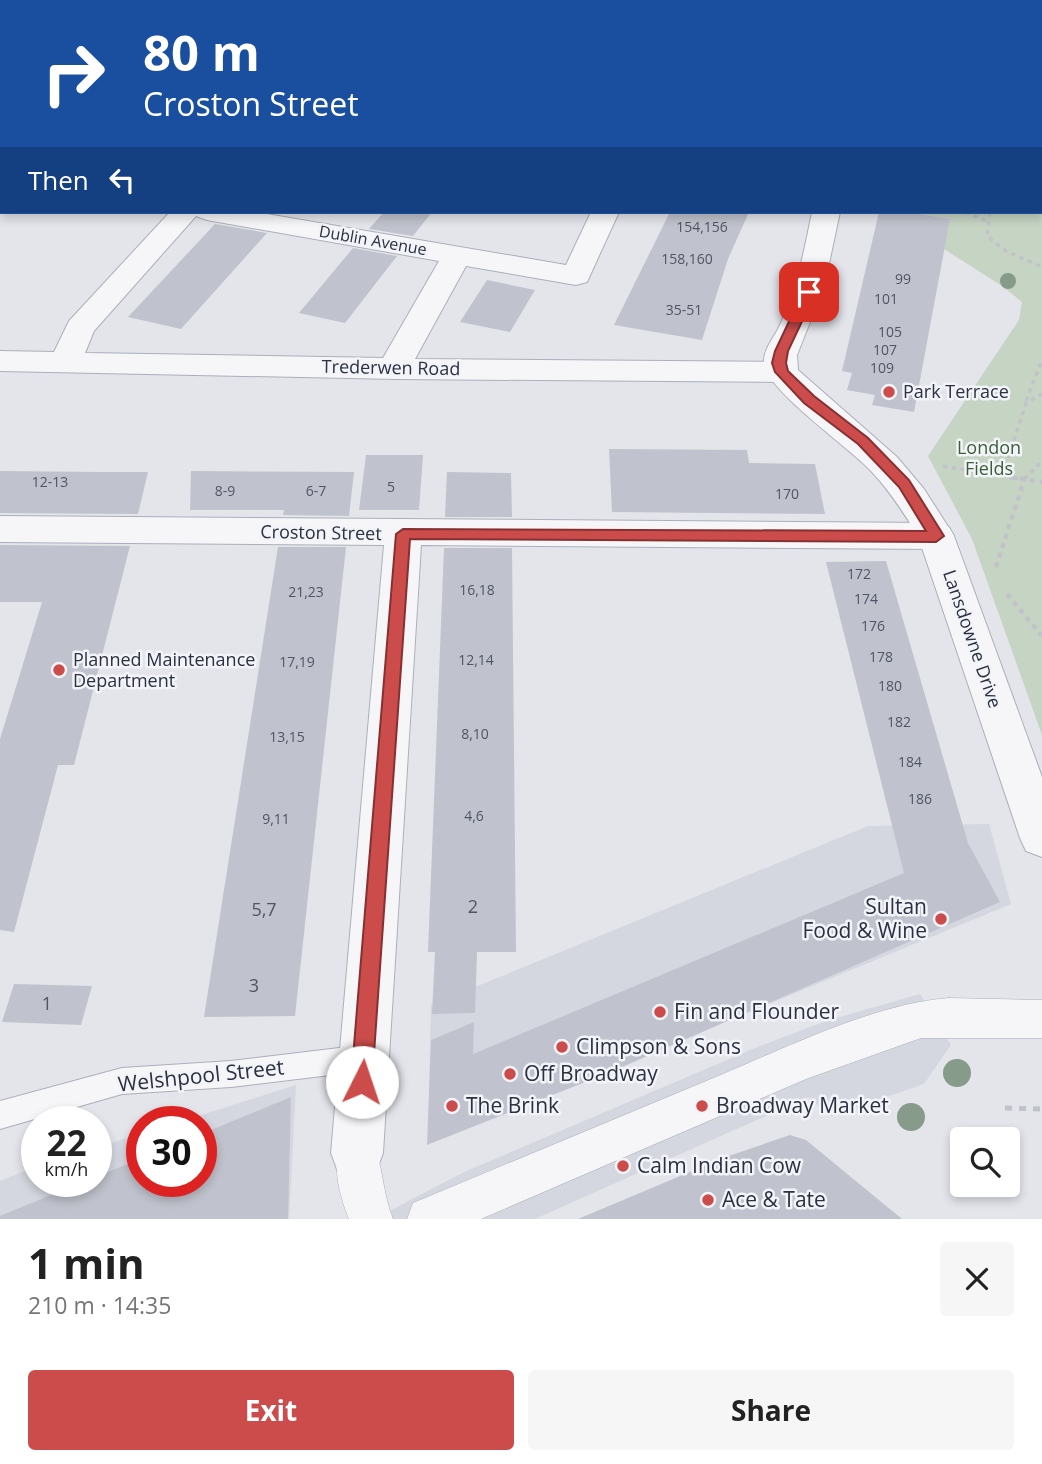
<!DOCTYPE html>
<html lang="en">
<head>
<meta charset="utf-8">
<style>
	:root { --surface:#fff; --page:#f6f6f6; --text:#222; --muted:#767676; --accent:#cc4c4c }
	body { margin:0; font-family:"Open Sans",sans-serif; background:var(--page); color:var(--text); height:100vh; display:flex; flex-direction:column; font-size:26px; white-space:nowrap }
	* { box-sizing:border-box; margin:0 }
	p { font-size:23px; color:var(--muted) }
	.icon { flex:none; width:38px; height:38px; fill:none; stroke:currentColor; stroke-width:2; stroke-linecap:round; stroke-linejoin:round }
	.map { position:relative; height:1219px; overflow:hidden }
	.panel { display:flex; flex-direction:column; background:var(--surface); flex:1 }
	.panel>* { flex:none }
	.banner { position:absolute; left:0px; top:0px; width:1043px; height:214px; box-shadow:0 4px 10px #0003; background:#1a4fa0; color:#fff; overflow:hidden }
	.buttons { position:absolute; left:950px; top:1127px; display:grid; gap:14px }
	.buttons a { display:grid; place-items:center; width:70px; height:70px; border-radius:7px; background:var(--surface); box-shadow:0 4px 10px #0003; font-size:35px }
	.speed { position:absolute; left:21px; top:1106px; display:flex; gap:14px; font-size:35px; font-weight:700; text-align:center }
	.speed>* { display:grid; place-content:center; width:91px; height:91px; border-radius:50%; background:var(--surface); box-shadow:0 4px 10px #0003; line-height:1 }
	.speed small { font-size:18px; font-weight:400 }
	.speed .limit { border:10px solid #d22; background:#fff; color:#111 }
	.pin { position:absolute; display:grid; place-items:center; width:60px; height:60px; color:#fff; margin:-30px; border-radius:14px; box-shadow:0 4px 10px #0006 }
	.me { position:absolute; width:77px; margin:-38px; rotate:4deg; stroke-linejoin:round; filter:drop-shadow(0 0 5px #0008) }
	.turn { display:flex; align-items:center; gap:24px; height:147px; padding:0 28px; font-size:32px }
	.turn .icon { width:91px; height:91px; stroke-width:2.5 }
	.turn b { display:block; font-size:49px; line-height:60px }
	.then { display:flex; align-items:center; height:66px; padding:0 28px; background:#0003; gap:14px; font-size:26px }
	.round { display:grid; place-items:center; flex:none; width:74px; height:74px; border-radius:7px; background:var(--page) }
	.head { display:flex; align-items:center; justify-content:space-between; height:119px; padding:0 28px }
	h1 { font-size:42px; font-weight:700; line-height:52px }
	.button { display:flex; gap:14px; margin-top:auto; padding:14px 28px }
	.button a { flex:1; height:80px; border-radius:7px; background:var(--accent); color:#fff; font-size:28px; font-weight:700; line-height:80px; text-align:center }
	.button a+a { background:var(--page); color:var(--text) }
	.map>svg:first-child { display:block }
	.built { fill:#d5d7e0 }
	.green { fill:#c6d4c4 }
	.building { fill:#c0c3cd }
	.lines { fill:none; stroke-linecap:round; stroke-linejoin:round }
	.service-casing { stroke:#acafb9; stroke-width:2 }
	.pedestrian-casing { stroke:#acafb9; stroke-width:1 }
	.minor-casing { stroke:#acafb9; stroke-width:2 }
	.tertiary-casing { stroke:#acafb9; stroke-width:2 }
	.path-far3 { stroke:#c1c3ca; stroke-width:2.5; stroke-dasharray:3.5 3.5; stroke-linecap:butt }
	.path-far2 { stroke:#c1c3ca; stroke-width:3.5; stroke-dasharray:4.5 4.5; stroke-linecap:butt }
	.path-far1 { stroke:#c1c3ca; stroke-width:4.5; stroke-dasharray:5 5; stroke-linecap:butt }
	.path { stroke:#c1c3ca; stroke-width:5; stroke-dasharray:7 7; stroke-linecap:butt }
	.service { fill:#f6f6f9; fill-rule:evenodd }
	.pedestrian { fill:#f6f6f9; fill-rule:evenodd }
	.minor { fill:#f6f6f9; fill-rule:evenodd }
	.tertiary { fill:#f6f6f9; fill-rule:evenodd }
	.tree { fill:#869b89 }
	.route { fill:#cc4c4c; stroke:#853131; stroke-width:2 }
	.poi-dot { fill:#cc4c4c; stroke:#f3f4f8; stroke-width:2.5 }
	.labels { text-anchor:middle; stroke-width:5; stroke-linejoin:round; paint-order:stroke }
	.number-label { font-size:14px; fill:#505566 }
	.far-street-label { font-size:16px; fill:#2b3043; stroke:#f3f4f8 }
	.street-label { font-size:18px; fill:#2b3043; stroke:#f3f4f8 }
	.poi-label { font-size:18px; fill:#2b3043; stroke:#f3f4f8; text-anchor:start }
	.park-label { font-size:18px; fill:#3a5e39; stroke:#f3f4f8 }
	.near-number-label { font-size:18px; fill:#505566 }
	.near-poi-label { font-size:21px; fill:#2b3043; stroke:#f3f4f8; text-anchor:start }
	.near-street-label { font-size:21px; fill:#2b3043; stroke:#f3f4f8 }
</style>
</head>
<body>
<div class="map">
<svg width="1042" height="1219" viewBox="0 0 1042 1219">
	<rect width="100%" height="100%" fill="#e3e5eb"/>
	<g class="built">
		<polygon points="989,824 1011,904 444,1138 428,1129 431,1005 868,826"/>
		<polygon points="920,994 951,1045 924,1084 831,1116 808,1097 535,1219 374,1219 464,1172 760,1046 826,1021"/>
		<polygon points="296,1085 289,1219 0,1219 0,1181 37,1166 37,1181 96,1181 96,1148 142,1133 142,1181 201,1181 201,1122 179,1122"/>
	</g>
	<polygon class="green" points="912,0 1042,0 1042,735 972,539 928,456 1019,320 1022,302 1002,286 944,249 950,219 906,212 1041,212 1041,2"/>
	<g class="building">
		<polygon points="384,212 432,212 413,236 369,229"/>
		<polygon points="670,212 749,212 728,259 702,340 614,325"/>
		<polygon points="879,212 906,212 950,219 914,412 872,405 875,395 847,390 852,373 842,371"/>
		<polygon points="215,224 267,233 181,329 128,317"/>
		<polygon points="353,248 397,256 345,323 299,313"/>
		<polygon points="487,280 535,290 510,332 460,322"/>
		<polygon points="609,449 747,450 749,463 815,464 825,514 612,512"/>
		<polygon points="366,455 423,455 419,510 359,510"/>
		<polygon points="0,471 100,472 148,472 138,514 0,513"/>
		<polygon points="191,471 354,472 349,516 283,515 284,510 190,510"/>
		<polygon points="447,472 511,473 512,517 445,517"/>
		<polygon points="0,545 130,546 74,765 58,765 14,932 0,930 0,739 42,602 0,602"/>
		<polygon points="278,547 346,547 295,1016 204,1017"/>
		<polygon points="444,548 512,548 516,952 477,952 475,1013 432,1014 435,952 428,952"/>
		<polygon points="886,561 968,843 1000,902 613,1071 427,1145 431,1040 474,1022 473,1054 904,873 826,562"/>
		<polygon points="14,984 92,986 81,1025 2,1022"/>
		<polygon points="291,1097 288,1219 0,1219 0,1216 85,1181 96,1181 96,1177 142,1158 142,1181 201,1181 201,1134"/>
		<polygon points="790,1135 806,1140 902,1219 578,1219 723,1158"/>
	</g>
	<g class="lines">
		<g class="service-casing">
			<polygon id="service" points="364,1045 374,1049 378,1058 374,1067 364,1071 231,1087 122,1094 0,1129 0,1101 122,1068 231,1061"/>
		</g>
		<g class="pedestrian-casing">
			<g id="pedestrian">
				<path d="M949 998 1042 1000V1038H921L806 1079 481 1219H407L413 1203C516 1160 620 1117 723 1074 789 1046 878 1003 949 998Z"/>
				<path d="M357 1131 372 1138C383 1164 382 1192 393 1219H349C339 1194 331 1163 342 1138Z"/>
			</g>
		</g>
		<g class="minor-casing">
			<g id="minor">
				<polygon points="137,0 160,0 136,2"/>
				<polygon points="699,0 721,0 698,2"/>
				<rect x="0" y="168" width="2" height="16"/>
				<path d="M170 212H255L566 265 591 212H619L587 282 576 285 466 266 415 359 781 362 792 365 797 372 792 379 781 382 397 379 0 371V351L54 352 69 321ZM196 216 207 220 439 261 383 358 85 353 94 331Z"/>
				<polygon points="0,516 936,523 949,527 954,536 949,545 936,549 421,545 383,1153 376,1172 357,1179 338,1172 331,1153 384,545 0,542"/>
			</g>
		</g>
		<g class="tertiary-casing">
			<g id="tertiary">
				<polygon points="878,0 900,0 877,2"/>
				<path d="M812 212H840L824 287 797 355 798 370 897 457 924 489 954 536 1042 777V857L1026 851 1020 838 918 536C904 513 890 491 871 471 850 448 766 390 764 363 763 351 772 340 778 329 796 293 804 252 812 212Z"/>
			</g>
		</g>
		<polyline class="path-far3" points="965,212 969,214"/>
		<g class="path-far2">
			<polyline points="965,212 989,222"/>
			<polyline points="990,212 987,236 1006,251 1042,267"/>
			<polyline points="1026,401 1042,360"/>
			<polyline points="943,466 1021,479"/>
			<polyline points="1003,475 1026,403 1042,394"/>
			<polyline points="1024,479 1042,461"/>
		</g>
		<g class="path-far1">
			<polyline points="1010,477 1042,482"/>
			<polyline points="996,567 1025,477"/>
			<polyline points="1007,594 1042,636"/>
		</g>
		<polyline class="path" points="1005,1108 1042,1109"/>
		<use href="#service" class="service"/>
		<use href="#pedestrian" class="pedestrian"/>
		<use href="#minor" class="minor"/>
		<use href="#tertiary" class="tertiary"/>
	</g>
	<g class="tree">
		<circle cx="1008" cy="281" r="8"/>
		<circle cx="957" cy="1073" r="14"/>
		<circle cx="911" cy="1117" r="14"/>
	</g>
	<polygon class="route" points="809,288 816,292 788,351 786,363 788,371 814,396 868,438 909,480 944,536 936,542 410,539 372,1082 369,1089 362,1092 354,1089 351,1082 396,534 403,529 926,531 899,487 858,444 804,403 775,372 772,363 775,351 803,292"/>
	<g class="poi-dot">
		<circle cx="889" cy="392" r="7"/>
		<circle cx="59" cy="670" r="7"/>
		<circle cx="941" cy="919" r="7"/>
		<circle cx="660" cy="1012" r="7"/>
		<circle cx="562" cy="1047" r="7"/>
		<circle cx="510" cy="1074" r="7"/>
		<circle cx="452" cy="1106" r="7"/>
		<circle cx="702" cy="1106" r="7"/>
		<circle cx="623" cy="1166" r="7"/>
		<circle cx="708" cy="1200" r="7"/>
	</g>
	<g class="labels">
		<g class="number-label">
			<text x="702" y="232">154,156</text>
			<text x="687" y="264">158,160</text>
			<text x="903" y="284">99</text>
			<text x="886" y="304">101</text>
			<text x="684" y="315">35-51</text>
			<text x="890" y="337">105</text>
			<text x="885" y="355">107</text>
			<text x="882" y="373">109</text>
			<text x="50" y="487">12-13</text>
			<text x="391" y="492">5</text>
			<text x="225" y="496">8-9</text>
			<text x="316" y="496">6-7</text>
			<text x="787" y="499">170</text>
			<text x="859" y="579">172</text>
			<text x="477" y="595">16,18</text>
			<text x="306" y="597">21,23</text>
			<text x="866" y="604">174</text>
			<text x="873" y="631">176</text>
			<text x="881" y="662">178</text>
			<text x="476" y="665">12,14</text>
			<text x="297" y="667">17,19</text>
			<text x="890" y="691">180</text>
			<text x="899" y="727">182</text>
			<text x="475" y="739">8,10</text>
			<text x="287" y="742">13,15</text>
			<text x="910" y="767">184</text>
			<text x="920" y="804">186</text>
			<text x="474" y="821">4,6</text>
			<text x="276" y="824">9,11</text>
		</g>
		<g class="far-street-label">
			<text transform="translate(373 240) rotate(10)" y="6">Dublin Avenue</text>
		</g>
		<g class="street-label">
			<text transform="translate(391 368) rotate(1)" y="6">Trederwen Road</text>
			<text transform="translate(321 533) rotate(1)" y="6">Croston Street</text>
			<text transform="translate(972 639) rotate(71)" y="6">Lansdowne Drive</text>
		</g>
		<g class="poi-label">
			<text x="903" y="398">Park Terrace</text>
			<text x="73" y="666">Planned Maintenance<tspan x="73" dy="21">Department</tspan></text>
		</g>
		<g class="park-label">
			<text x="989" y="454">London<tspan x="989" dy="21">Fields</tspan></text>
		</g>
		<g class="near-number-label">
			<text x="473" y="913">2</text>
			<text x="264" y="916">5,7</text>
			<text x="254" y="992">3</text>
			<text x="47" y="1010">1</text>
		</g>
		<g class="near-poi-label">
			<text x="927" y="914" text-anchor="end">Sultan<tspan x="927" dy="24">Food &amp; Wine</tspan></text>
			<text x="674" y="1019">Fin and Flounder</text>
			<text x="576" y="1054">Climpson &amp; Sons</text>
			<text x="524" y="1081">Off Broadway</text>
			<text x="466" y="1113">The Brink</text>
			<text x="716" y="1113">Broadway Market</text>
			<text x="637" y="1173">Calm Indian Cow</text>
			<text x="722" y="1207">Ace &amp; Tate</text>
		</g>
		<g class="near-street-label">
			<text transform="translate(201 1076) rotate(-6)" y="7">Welshpool Street</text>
		</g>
	</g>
</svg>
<div class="buttons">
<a><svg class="icon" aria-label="search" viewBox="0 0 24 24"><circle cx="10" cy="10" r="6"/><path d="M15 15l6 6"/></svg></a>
</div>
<div class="speed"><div>22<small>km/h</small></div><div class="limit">30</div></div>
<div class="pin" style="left:809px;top:292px;background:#d93025"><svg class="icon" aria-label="arrive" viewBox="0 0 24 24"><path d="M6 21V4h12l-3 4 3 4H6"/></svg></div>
<svg class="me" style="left:362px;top:1082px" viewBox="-20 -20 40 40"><circle r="19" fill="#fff"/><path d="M0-13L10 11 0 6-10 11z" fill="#cc4c4c"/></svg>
<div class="banner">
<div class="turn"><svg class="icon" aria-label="right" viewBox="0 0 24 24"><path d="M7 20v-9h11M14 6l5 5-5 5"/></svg><div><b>80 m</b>Croston Street</div></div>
<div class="then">Then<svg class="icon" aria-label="left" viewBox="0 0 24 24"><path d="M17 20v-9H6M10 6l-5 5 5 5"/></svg></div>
</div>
</div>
<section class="panel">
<div class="head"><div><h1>1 min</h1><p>210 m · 14:35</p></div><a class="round"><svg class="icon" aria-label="close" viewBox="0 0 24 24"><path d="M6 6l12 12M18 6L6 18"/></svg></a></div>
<div class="button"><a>Exit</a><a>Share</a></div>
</section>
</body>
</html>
